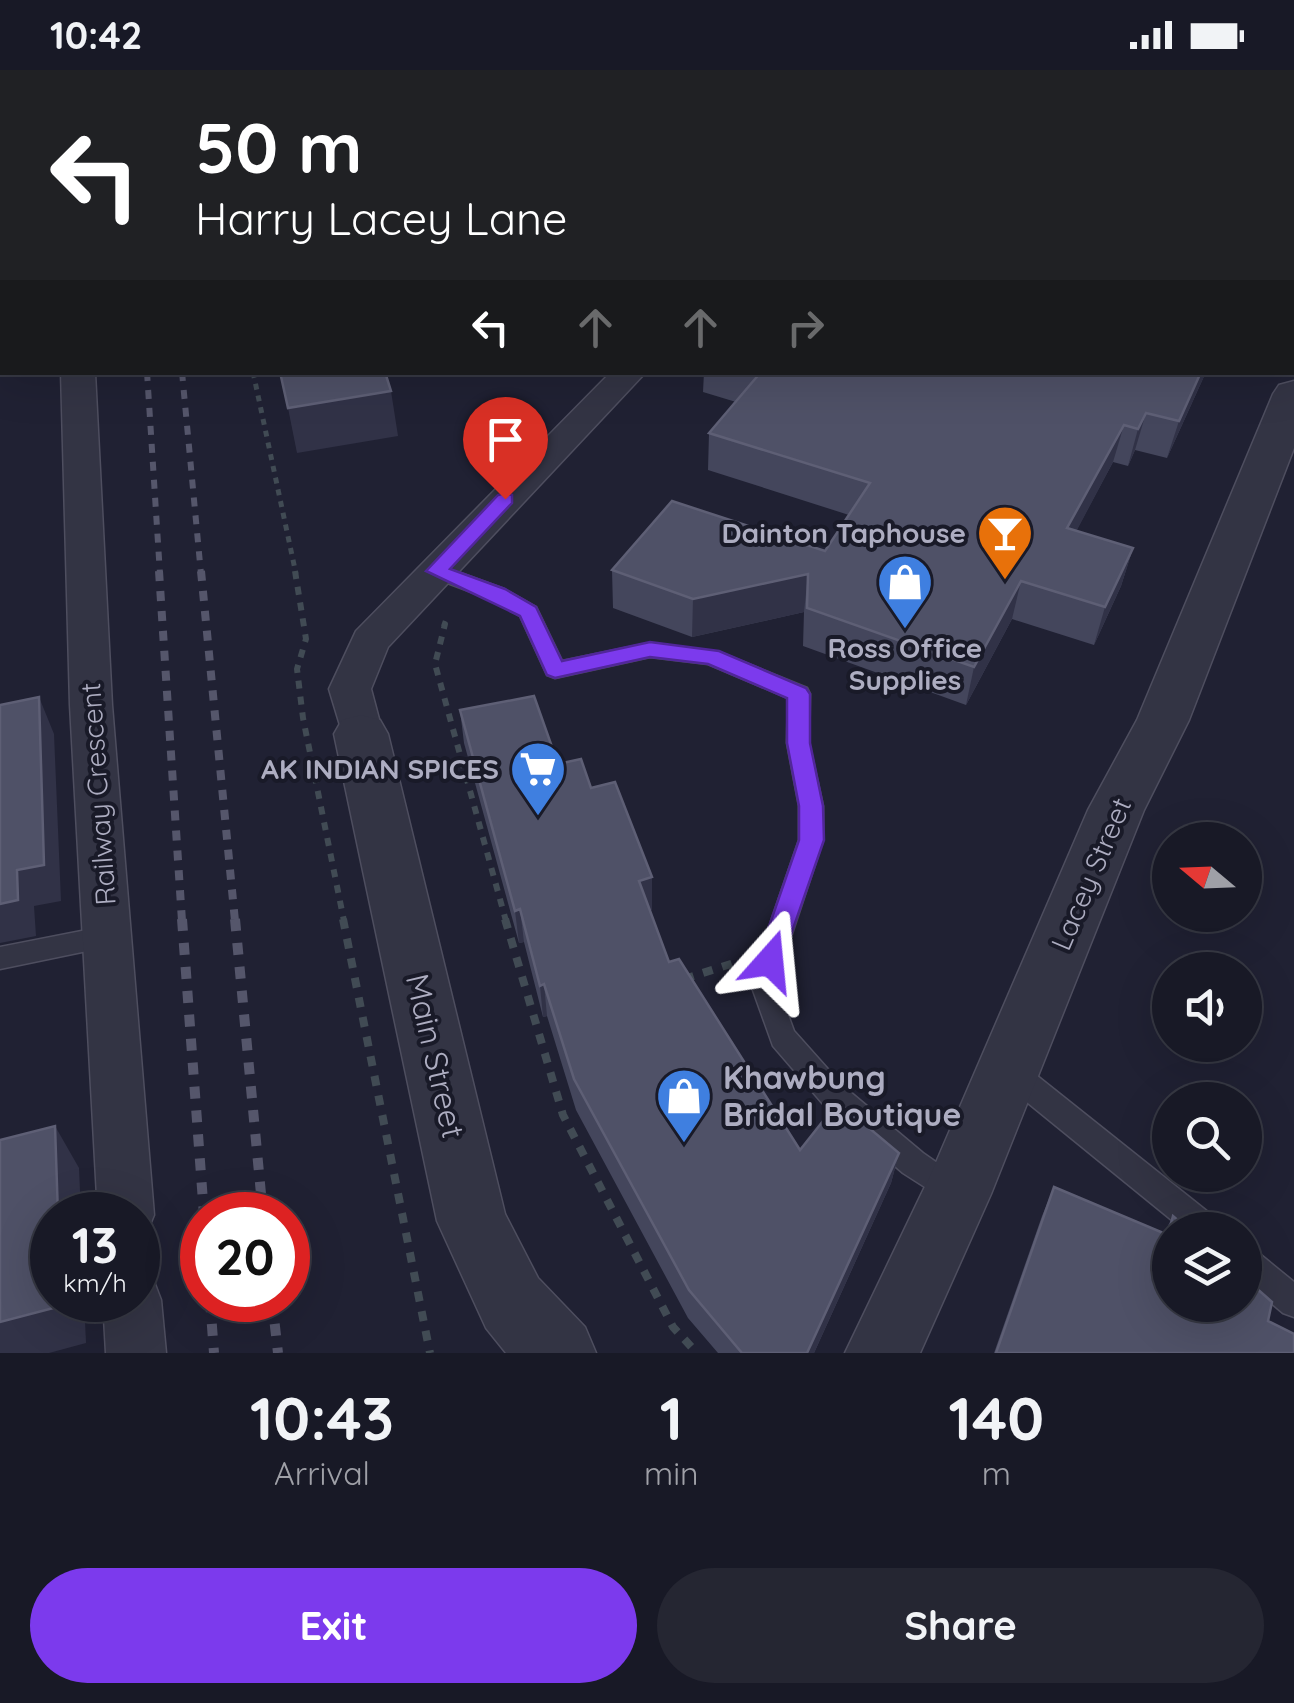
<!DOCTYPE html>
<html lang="en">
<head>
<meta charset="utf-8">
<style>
	:root { --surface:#181926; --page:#252632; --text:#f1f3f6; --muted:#9fa0a7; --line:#363843; --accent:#7c3aed }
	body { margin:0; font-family:Quicksand,sans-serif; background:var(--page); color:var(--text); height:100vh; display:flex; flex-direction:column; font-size:38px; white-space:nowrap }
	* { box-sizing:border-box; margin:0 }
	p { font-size:32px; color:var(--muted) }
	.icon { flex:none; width:55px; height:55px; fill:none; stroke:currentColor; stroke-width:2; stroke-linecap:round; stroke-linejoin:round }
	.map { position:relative; height:1283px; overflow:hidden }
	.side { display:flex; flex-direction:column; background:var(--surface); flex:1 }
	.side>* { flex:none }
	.top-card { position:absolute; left:0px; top:0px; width:1295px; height:305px; box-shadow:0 10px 40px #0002,0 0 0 2px var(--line); background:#202124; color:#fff; overflow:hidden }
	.needle { width:65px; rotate:289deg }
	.controls { position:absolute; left:1152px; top:752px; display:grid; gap:20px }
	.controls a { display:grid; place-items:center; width:110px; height:110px; border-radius:50%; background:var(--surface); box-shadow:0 10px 40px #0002,0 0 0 2px var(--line); font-size:50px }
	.speed { position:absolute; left:30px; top:1122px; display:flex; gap:20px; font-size:50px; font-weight:700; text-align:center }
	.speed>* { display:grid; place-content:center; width:130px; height:130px; border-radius:50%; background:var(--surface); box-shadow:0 10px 40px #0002,0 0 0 2px var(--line); line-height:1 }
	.speed small { font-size:25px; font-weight:400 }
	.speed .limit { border:15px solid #d22; background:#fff; color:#111 }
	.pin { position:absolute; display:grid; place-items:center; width:85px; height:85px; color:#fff; margin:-102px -42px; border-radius:50% 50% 50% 0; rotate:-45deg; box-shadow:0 0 10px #0007 }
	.pin .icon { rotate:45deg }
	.me { position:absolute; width:110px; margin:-55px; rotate:18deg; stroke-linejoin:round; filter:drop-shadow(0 0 8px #0008) }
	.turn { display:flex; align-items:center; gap:35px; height:210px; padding:0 30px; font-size:45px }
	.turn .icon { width:130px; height:130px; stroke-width:2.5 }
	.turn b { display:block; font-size:70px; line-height:85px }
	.lanes { display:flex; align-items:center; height:95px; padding:0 30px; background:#0003; justify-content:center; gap:50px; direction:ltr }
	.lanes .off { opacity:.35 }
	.eta { display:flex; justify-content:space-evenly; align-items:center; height:170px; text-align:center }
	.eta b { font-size:60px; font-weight:800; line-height:70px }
	.primary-button { display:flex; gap:20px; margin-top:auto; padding:20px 30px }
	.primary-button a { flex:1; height:115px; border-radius:60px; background:var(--accent); color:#fff; font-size:40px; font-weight:800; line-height:115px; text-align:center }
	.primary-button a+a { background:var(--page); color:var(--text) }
	.status { display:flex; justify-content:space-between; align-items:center; height:70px; padding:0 50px; background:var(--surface); direction:ltr }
	.status svg { height:28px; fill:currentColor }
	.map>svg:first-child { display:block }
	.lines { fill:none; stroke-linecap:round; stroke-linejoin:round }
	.service-casing { stroke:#4e4e5f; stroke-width:3 }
	.minor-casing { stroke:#4e4e5f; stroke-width:3 }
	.tertiary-casing { stroke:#4e4e5f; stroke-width:3 }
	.path-far2 { stroke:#414b54; stroke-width:5; stroke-dasharray:6 6; stroke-linecap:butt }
	.path-far1 { stroke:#414b54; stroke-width:6; stroke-dasharray:8 8; stroke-linecap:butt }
	.path { stroke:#414b54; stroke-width:8; stroke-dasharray:10 10; stroke-linecap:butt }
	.service { fill:#333444; fill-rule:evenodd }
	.minor { fill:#333444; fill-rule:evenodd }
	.tertiary { fill:#333444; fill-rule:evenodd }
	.rail-far2 { stroke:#55566b; stroke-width:6; stroke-dasharray:9 9; stroke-linecap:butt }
	.rail-far1 { stroke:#55566b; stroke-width:8; stroke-dasharray:10 10; stroke-linecap:butt }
	.rail { stroke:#55566b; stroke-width:10; stroke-dasharray:12 12; stroke-linecap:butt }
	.wall { fill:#44465c }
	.shaded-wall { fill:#313247 }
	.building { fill:#4f5167; stroke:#5e5f75; stroke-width:2.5 }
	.route { fill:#7c3aed; stroke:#51269a; stroke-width:2.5 }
	.labels { text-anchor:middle; stroke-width:8; stroke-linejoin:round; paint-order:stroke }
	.poi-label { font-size:28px; font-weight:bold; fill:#adadc1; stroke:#191a28; text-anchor:end }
	.street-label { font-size:28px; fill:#adadc1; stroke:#191a28 }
	.near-street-label { font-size:32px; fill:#adadc1; stroke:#191a28 }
	.near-poi-label { font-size:32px; font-weight:bold; fill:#adadc1; stroke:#191a28; text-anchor:start }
</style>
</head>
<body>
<div class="status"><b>10:42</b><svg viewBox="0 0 49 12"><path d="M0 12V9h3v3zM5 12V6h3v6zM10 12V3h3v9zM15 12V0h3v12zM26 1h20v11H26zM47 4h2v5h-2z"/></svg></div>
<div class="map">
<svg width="1294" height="1283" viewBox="0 0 1294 1283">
	<rect width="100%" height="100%" fill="#202133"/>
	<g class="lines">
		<g class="service-casing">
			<g id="service">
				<polygon points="436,494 504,519 536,537 562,591 650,573 719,582 807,618 810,624 809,673 823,736 823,770 776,912 794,961 843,1016 923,1083 963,1111 968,1121 963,1131 953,1135 903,1103 823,1034 773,976 750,912 799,770 799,736 787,673 788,628 708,594 650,587 555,608 547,605 520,546 490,529 429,506 426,501 429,496"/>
				<polygon points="107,856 116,859 120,867 116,875 0,899 0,877"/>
				<polygon points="1011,990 1021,993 1218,1150 1222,1160 1184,1160 1001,1011 997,1002 1001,993"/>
				<polygon points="1245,1176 1256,1181 1294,1212 1294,1247 1283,1243 1245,1211"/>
			</g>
		</g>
		<g class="minor-casing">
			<g id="minor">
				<rect x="44" y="0" width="24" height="2"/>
				<polygon points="1292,121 1294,121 1294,139 1292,138"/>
				<polygon points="61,302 95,302 112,635 154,1145 146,1164 138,1167 138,1145 98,1145 70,635"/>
				<polygon points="611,302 646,302 388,577 371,619 383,664 376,675 361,680 346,675 329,619 356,561"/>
				<polygon points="138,1203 153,1209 161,1230 166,1283 106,1283 103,1230 138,1230"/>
			</g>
		</g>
		<g class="tertiary-casing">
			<g id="tertiary">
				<polygon points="1294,311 1294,378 1189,650 1144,740 991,1124 920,1283 845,1283 931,1104 1088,740 1137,650 1273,324 1279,315"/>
				<polygon points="361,645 380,650 388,664 505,1144 538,1208 585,1257 596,1283 506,1283 486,1258 437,1151 334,664 342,650"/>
			</g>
		</g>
		<polyline class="path-far2" points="253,302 296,504"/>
		<g class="path-far1">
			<polyline points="295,501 306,569 297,599 303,648 344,851"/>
			<polyline points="442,553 445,554 435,594 506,851"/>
		</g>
		<g class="path">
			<polyline points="343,849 430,1283"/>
			<polyline points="505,849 563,1045 673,1257 697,1283"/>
			<polyline points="684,909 734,893"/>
		</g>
		<use href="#service" class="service"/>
		<use href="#minor" class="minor"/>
		<use href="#tertiary" class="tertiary"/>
		<g class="rail-far2">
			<polyline points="147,302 160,504"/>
			<polyline points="182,302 201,504"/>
		</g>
		<g class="rail-far1">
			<polyline points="159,501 182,851"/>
			<polyline points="201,501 235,851"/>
		</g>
		<g class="rail">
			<polyline points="182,849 204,1145"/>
			<polyline points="235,849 263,1145"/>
			<polyline points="210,1230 214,1283"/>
			<polyline points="272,1230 278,1283"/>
		</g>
	</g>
	<g class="wall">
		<polygon points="208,0 366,0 362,2 209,2"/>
		<polygon points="977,0 1294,0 1294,88 1292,88 1292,2 977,2"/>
		<polygon points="704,302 1206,302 1167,388 1135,380 1128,396 1113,392 1076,461 1133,478 1121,516 1094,575 1012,549 966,635 803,576 804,542 692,567 613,538 612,500 825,481 849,445 708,400 709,363 736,332 703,322"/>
		<polygon points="460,640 558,694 591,718 652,807 652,840 650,840 669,892 800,1080 899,1083 891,1113 814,1283 718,1283 688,1248 576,1040 547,946 543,947 524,872 519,873 464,673"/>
		<polygon points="1054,1117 1164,1163 1173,1146 1268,1251 1294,1283 994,1283 1042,1146"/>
	</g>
	<g class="shaded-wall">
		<polygon points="312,0 366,0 362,2 308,2"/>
		<polygon points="2,29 2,71 0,71 0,30"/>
		<polygon points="1201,302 1206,302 1167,388 1179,351"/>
		<polygon points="391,321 398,366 297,383 288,338"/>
		<polygon points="1146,343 1135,380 1128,396 1138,359"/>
		<polygon points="1124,355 1113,392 1058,496 1067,458"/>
		<polygon points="1133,478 1121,516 1094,575 1105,537"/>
		<polygon points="808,504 804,542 692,567 693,529"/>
		<polygon points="1021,511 1012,549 966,635 974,597"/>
		<polygon points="39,627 54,664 61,831 34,836 36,866 0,873 0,834 17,800"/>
		<polygon points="652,807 652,840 639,843 639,811"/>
		<polygon points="520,839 524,872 519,873 515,841"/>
		<polygon points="544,914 547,946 543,947 540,916"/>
		<polygon points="55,1056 79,1098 81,1145 58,1145"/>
		<polygon points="899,1083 891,1113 814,1283 807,1283"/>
		<polygon points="61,1230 84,1230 86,1273 49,1283 0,1283 0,1252"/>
	</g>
	<g class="building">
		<polygon points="0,0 4,0 4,2 2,29 0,30"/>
		<polygon points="281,0 312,0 308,2 291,2"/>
		<polygon points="482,0 795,0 793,2 479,2"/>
		<polygon points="1044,0 1294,0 1294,59 1292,59 1292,2 1056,2"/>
		<polygon points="280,302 385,302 391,321 288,338"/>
		<polygon points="761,302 1201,302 1179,351 1146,343 1138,359 1124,355 1067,458 1133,478 1105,537 1021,511 974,597 807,538 808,504 693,529 612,500 672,431 825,481 870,413 709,363"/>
		<polygon points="534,626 558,694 581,689 591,718 615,712 652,807 639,811 669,892 679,889 800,1080 838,1032 899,1083 807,1283 742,1283 689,1220 574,1009 544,914 540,916 520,839 515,841 460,640"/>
		<polygon points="39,627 44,795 17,800 18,830 0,834 0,635"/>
		<polygon points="55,1056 58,1145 52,1145 52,1230 61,1230 61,1236 0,1252 0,1070"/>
		<polygon points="1054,1117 1168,1165 1173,1146 1189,1160 1170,1160 1170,1235 1245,1235 1245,1208 1272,1232 1268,1251 1294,1264 1294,1283 996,1283"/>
	</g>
	<polygon class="route" points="505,423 512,425 512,433 450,499 505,519 536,537 562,591 650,572 719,581 806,618 810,624 810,673 823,736 824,770 779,899 770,902 761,899 757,891 799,770 799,736 787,673 787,628 708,594 650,587 555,608 547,605 520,546 426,501 498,425"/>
	<defs>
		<g id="bar-pin" transform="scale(2.875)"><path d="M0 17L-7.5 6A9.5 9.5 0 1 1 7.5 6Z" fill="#e8710a" stroke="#191a28"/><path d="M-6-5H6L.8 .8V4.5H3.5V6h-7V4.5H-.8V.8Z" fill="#fff"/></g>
		<g id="shop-pin" transform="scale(2.875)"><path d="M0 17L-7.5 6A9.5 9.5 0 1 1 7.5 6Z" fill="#3f7fe0" stroke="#191a28"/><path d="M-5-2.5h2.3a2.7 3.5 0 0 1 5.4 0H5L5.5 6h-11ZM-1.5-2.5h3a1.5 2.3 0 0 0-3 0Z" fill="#fff"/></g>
		<g id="supermarket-pin" transform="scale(2.875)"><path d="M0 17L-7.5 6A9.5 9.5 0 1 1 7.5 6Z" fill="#3f7fe0" stroke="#191a28"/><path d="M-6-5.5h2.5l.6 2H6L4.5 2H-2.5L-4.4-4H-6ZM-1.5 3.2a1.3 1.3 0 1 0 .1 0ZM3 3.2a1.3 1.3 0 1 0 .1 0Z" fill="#fff"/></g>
	</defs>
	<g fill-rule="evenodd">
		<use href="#bar-pin" x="1005" y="463"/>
		<use href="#shop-pin" x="905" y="512"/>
		<use href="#supermarket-pin" x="538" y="699"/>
		<use href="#shop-pin" x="684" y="1026"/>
	</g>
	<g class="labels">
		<g class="poi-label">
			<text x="966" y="473">Dainton Taphouse</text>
			<text x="905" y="588" text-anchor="middle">Ross Office<tspan x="905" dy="32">Supplies</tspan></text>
			<text x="499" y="709">AK INDIAN SPICES</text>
		</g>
		<g class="street-label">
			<text transform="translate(98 724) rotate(-94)" y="10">Railway Crescent</text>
			<text transform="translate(1091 804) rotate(-67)" y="10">Lacey Street</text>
		</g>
		<g class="near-street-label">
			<text transform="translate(435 986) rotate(77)" y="11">Main Street</text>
		</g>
		<g class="near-poi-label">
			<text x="723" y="1019">Khawbung<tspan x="723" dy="37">Bridal Boutique</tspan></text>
		</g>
	</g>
</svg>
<div class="controls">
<a><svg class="needle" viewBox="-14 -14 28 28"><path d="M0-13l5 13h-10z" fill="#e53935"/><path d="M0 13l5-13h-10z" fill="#9fa0a7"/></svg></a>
<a><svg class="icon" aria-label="sound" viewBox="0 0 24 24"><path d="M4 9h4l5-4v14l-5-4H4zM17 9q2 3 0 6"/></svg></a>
<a><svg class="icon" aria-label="search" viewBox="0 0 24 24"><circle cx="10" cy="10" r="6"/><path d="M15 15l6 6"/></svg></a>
<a><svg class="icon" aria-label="layers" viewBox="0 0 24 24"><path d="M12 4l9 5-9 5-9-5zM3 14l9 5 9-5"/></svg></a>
</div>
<div class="speed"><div>13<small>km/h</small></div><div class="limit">20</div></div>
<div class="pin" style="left:505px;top:429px;background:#d93025"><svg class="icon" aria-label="arrive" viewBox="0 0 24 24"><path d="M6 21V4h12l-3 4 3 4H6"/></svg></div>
<svg class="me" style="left:770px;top:891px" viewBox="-20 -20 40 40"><path d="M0-17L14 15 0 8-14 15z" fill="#7c3aed" stroke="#fff" stroke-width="4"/></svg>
<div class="top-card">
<div class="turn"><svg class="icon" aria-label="left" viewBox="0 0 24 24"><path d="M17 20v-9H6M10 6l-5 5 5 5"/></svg><div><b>50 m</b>Harry Lacey Lane</div></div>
<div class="lanes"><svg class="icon" aria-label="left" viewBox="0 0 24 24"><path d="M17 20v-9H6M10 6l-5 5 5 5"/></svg><svg class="icon off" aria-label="ahead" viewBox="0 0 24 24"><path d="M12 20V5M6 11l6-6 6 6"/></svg><svg class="icon off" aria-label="ahead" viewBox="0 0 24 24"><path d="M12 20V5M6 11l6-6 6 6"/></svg><svg class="icon off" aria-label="right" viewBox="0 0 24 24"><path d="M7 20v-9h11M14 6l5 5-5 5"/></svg></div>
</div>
</div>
<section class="side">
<div class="eta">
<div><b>10:43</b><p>Arrival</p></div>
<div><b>1</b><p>min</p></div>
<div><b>140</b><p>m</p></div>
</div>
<div class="primary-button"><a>Exit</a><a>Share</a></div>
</section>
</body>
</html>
